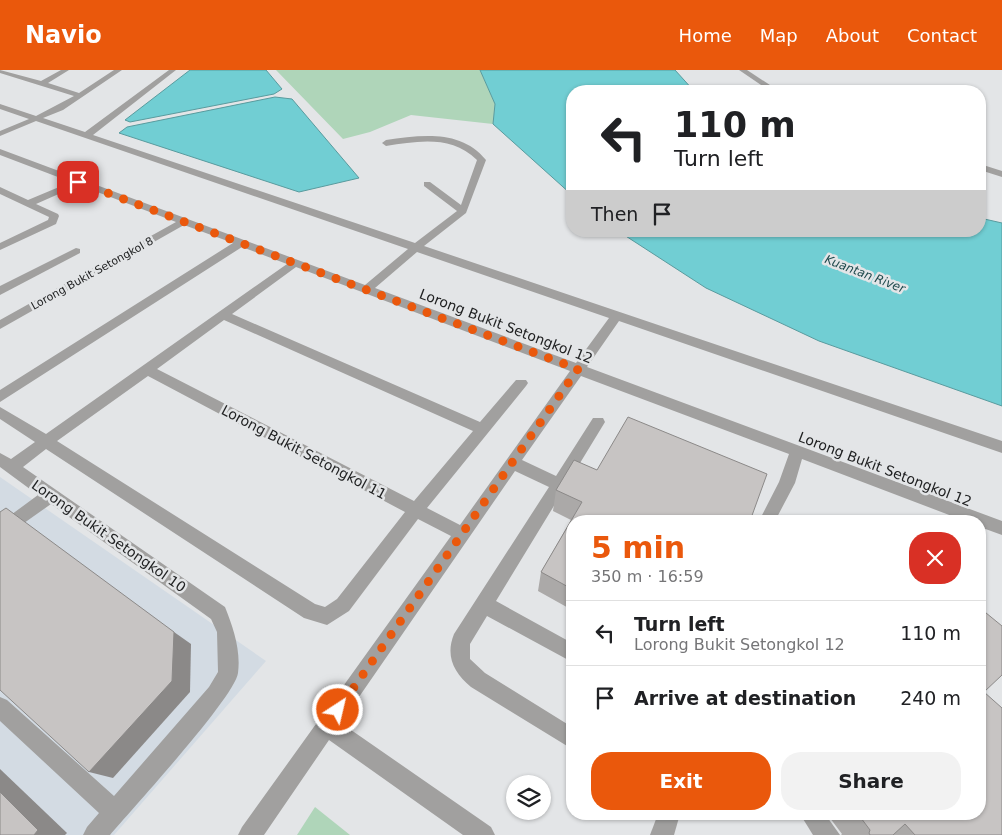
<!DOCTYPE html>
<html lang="en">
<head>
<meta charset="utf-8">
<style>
	:root { --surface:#fff; --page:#f2f2f2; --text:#202124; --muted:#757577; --line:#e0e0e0; --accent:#ea580c }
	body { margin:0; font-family:"DejaVu Sans",sans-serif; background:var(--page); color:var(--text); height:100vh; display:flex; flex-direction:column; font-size:19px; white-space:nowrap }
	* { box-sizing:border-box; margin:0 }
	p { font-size:16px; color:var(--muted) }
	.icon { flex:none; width:28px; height:28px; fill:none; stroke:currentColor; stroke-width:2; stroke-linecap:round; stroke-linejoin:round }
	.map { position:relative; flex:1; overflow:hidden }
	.drawer { position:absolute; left:566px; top:445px; width:420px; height:305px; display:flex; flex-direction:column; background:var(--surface); border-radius:20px; box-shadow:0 1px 4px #0004 }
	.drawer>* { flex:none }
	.banner { position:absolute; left:566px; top:15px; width:420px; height:152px; border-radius:20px; box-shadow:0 1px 4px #0004; background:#fff; color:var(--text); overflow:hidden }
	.fabs { position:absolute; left:506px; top:705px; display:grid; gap:10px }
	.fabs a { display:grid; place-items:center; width:45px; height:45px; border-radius:50%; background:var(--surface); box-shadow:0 1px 4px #0004; font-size:25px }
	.pin { position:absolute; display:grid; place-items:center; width:42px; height:42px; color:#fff; margin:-21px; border-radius:10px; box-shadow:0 2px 8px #0006 }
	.me { position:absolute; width:55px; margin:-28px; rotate:35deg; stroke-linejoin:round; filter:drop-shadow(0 0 4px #0008) }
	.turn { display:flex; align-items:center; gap:18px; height:105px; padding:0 25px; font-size:22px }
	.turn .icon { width:65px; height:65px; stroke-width:2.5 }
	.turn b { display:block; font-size:35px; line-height:42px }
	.then { display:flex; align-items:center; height:48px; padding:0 25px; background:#0003; gap:10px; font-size:19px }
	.round { display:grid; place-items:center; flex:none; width:52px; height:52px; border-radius:20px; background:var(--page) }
	.headline { display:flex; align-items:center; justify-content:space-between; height:85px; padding:0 25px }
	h1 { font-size:30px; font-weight:700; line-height:38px; color:var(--accent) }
	.button { display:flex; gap:10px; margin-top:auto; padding:10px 25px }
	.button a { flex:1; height:58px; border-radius:20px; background:var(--accent); color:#fff; font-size:20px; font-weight:700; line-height:58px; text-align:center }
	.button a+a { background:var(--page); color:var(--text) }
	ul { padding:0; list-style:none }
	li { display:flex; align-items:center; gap:15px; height:65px; padding:0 25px; border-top:1px solid var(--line) }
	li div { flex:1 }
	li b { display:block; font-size:19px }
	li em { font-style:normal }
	header { display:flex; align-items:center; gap:30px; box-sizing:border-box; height:70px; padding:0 25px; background:var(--accent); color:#fff }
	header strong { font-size:24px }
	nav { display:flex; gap:28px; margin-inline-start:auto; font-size:18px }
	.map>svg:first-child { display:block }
	.built { fill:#d3dbe3 }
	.green { fill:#afd5b9 }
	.water { fill:#71ced3; stroke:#599b9e }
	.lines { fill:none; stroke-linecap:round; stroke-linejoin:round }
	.minor { fill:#a1a09f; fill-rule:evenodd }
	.wall { fill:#aba9a8 }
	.shaded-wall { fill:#8b8988 }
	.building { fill:#c7c4c3; stroke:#8b8988 }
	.route { stroke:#ea580c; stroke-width:9; stroke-dasharray:0 16.2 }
	.labels { text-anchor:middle; stroke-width:5; stroke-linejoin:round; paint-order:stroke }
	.far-street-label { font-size:11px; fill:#222324; stroke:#e3e5e7 }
	.far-water-label { font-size:12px; font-style:italic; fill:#1f4a4d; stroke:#e3e5e7 }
	.street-label { font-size:14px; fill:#222324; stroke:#e3e5e7 }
</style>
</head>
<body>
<header>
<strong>Navio</strong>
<nav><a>Home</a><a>Map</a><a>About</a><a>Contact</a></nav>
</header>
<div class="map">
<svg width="1002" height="765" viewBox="0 0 1002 765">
	<rect width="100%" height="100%" fill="#e3e5e7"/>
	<polygon class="built" points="0,407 266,591 114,765 0,765"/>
	<g class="green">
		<polygon points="276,0 480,0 495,34 493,54 411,45 370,62 343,69"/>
		<polygon points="315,737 350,765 297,765"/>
	</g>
	<g class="water">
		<polygon points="190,0 266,0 282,19 274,24 130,52 125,50"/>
		<polygon points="480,0 675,0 694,21 572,21 572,125 493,54 495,34"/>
		<polygon points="275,27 292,29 359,108 299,122 119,63 127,57"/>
		<polygon points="980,148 1002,153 1002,336 819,271 706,218 618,161 980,161"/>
	</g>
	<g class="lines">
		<g class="minor">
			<path d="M0 0 41 11 61 0H69L48 13 79 23 114 0H122L63 40 43 48 85 62 169 0H176L93 65 415 173 457 141 424 116V112H430L461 135 477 90C451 65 419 71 386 76L382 73 386 70C421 65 461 59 486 90L466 143 424 176 1002 371V383L619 251 587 297 1002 451V465L980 457V451H965L802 389 795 413 775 451H759L779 412 789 384 581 306 522 390 556 406 593 348H603L605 352 496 531 572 573V592L487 546 470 574V589L485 603 572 657V679L471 617C454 603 445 586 454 564L549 417 515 401 341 653 491 757 495 765H463L329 670 264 765H238L242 757 451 466 418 449 349 541 327 555 304 548 46 379 23 397 225 537C233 557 241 580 238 603 235 627 132 739 110 765H83L87 757 99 743 0 651V627L7 630 114 726 209 617 218 602 217 562 211 549 51 434 0 470V453L38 425 0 397V383L11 389 35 372 0 349V337L46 364 287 194 242 177 0 332V320L233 173 184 155 0 259V250L176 152 79 115 36 134 58 144 59 146 56 154 0 180V173L48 150 49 147 0 124V117L28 130 71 112 0 85V79L365 215 408 179 36 51 0 66V61L29 49 0 39V34L36 46 74 26 0 3ZM417 182 609 248 576 293 375 218ZM296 197 570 301 460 455 427 438 526 316 528 313 526 310H516L480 352 232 244ZM224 250 473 361 414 431 157 299ZM148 306 405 442 337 529 325 537 315 534 57 371Z"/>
			<polygon points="739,0 747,0 779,21 770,21"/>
			<polygon points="980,94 1002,101 1002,107 980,100"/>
			<polygon points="76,178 80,179 80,183 0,225 0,216"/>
			<polygon points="658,744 680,744 674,765 650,765"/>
			<polygon points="800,744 825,744 840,765 813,765"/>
		</g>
	</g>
	<g class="wall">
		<polygon points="597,400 750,451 572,451 572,540 538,521 541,502 571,450 553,441 556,420"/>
		<polygon points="984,622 1002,765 841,765 842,764 827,744 980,744"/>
	</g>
	<g class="shaded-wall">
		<polygon points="174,562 191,574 190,622 113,708 89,702"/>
		<polygon points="0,699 67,763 65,765 34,765 0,722"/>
	</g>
	<g class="building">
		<polygon points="628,347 767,404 750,451 732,451 724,448 723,451 572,451 572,519 541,502 582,432 556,420 574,390 597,400"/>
		<polygon points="6,438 174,562 172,611 89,702 0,620 0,442"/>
		<polygon points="980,538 1002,556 1002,605 984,622 1002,638 1002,765 915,765 905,754 893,765 870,765 869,763 870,760 858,744 980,744"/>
		<polygon points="0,722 38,760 34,765 0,765"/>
	</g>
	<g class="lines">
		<polyline class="route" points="78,112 578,299 338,640"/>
	</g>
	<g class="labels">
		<g class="far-street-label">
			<text transform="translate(92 203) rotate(-29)" y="4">Lorong Bukit Setongkol 8</text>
		</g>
		<g class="far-water-label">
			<text transform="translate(865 204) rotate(21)" y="4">Kuantan River</text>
		</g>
		<g class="street-label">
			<text transform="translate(506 256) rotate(21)" y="5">Lorong Bukit Setongkol 12</text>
			<text transform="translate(304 382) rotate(28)" y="5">Lorong Bukit Setongkol 11</text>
			<text transform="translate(885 399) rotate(21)" y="5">Lorong Bukit Setongkol 12</text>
			<text transform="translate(109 466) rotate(35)" y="5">Lorong Bukit Setongkol 10</text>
		</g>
	</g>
</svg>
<div class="fabs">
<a><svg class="icon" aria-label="layers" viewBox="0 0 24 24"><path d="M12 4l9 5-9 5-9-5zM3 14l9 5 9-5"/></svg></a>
</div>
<div class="pin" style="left:78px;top:112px;background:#d93025"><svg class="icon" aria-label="arrive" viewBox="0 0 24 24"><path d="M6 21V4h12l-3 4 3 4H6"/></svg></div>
<svg class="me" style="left:338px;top:640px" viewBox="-20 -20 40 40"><circle r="17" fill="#ea580c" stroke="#fff" stroke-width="3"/><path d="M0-11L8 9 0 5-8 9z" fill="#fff"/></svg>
<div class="banner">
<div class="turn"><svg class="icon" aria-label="left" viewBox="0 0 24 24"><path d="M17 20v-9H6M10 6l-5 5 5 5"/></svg><div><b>110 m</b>Turn left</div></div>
<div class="then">Then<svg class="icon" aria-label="arrive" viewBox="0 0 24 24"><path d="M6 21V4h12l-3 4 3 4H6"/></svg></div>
</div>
<section class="drawer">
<div class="headline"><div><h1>5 min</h1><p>350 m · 16:59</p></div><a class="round" style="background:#d93025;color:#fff"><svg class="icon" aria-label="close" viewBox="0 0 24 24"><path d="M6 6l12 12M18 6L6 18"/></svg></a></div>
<ul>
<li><svg class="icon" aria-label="left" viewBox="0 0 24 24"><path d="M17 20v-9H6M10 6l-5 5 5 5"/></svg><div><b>Turn left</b><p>Lorong Bukit Setongkol 12</p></div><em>110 m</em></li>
<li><svg class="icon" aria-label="arrive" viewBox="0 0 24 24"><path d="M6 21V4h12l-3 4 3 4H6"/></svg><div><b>Arrive at destination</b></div><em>240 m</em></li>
</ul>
<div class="button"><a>Exit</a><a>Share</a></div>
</section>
</div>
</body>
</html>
